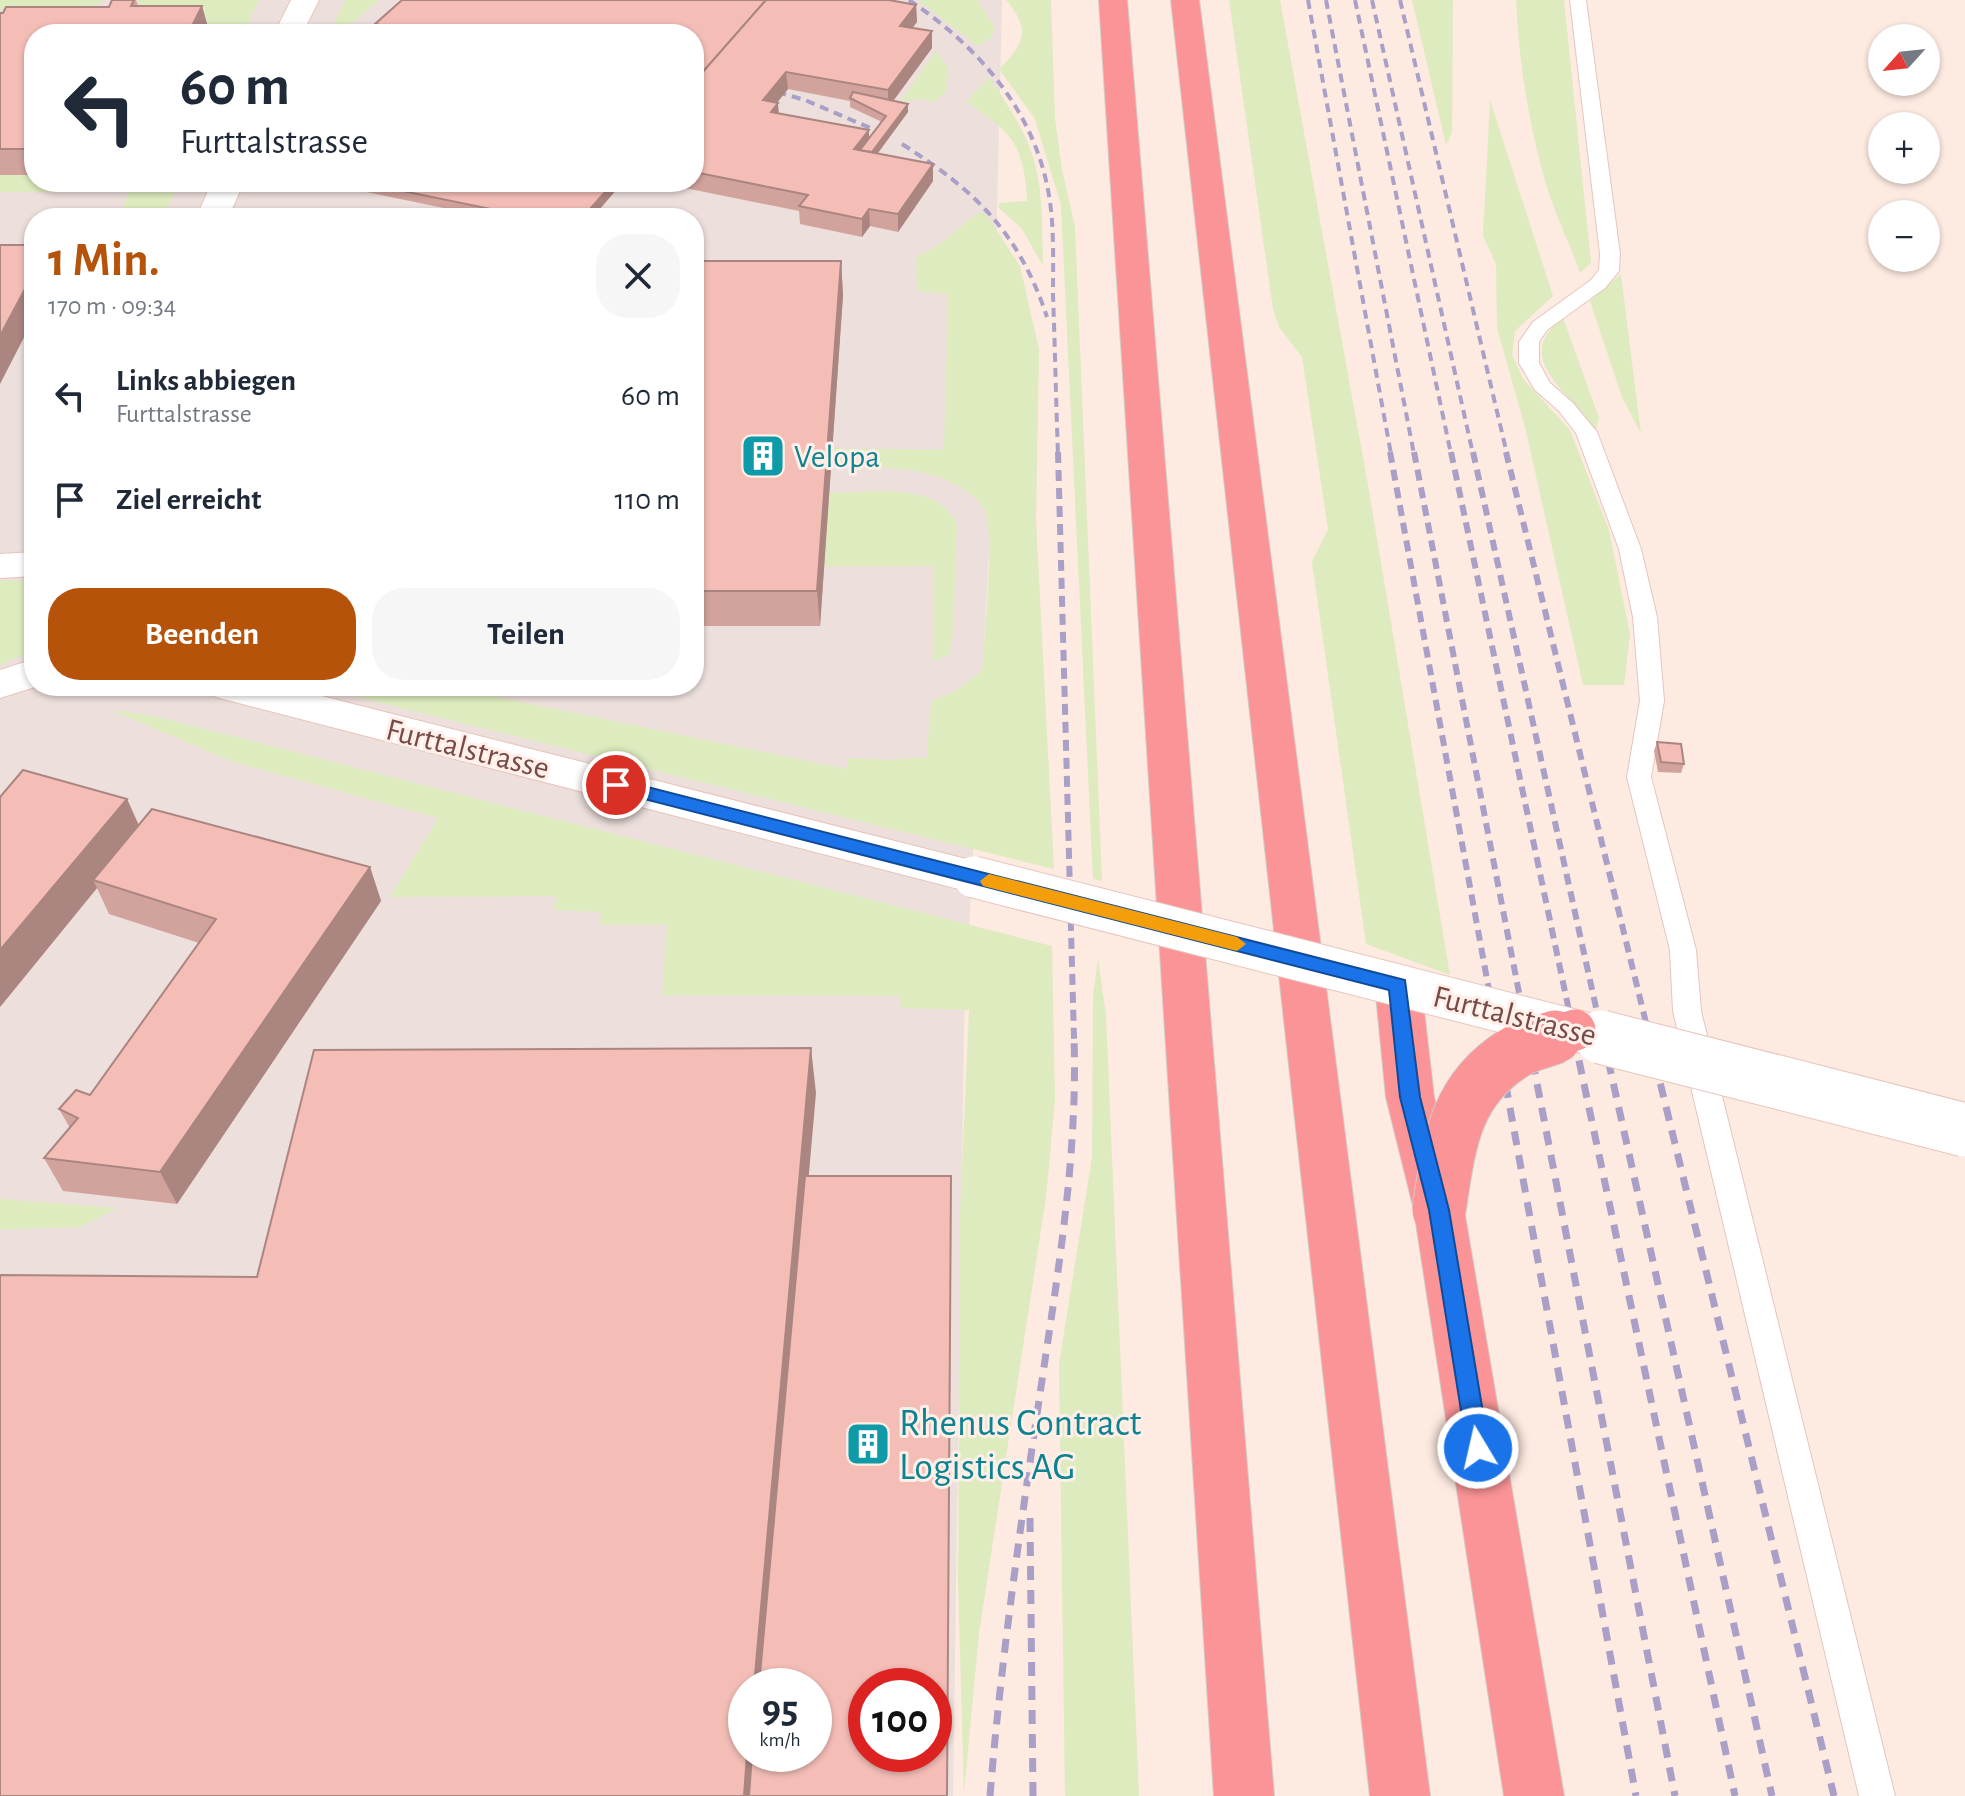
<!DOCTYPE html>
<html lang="de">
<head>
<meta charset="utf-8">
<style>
	:root { --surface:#fff; --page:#f6f6f7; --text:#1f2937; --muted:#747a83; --accent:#b45309 }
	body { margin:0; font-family:"Alegreya Sans",sans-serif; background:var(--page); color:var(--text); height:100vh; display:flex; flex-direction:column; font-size:30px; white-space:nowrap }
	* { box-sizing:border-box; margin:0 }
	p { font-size:26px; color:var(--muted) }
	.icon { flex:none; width:44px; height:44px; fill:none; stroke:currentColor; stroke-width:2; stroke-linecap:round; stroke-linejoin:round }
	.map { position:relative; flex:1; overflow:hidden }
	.drawer { position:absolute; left:24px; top:208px; width:680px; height:488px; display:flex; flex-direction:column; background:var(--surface); border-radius:32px; box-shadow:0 2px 6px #0004 }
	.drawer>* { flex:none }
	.top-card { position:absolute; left:24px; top:24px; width:680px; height:168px; border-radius:32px; box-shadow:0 2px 6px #0004; background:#fff; color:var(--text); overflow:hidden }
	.needle { width:52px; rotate:243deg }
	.tools { position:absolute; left:1868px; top:24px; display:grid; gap:16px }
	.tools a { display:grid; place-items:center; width:72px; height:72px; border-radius:50%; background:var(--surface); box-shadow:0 2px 6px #0004; font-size:40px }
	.speed { position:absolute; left:728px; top:1668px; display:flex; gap:16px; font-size:40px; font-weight:700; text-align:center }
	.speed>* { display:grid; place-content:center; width:104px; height:104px; border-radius:50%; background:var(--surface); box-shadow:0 2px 6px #0004; line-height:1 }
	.speed small { font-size:20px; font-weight:400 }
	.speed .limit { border:12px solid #d22; background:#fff; color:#111 }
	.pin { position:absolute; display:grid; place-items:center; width:68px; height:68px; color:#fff; margin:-34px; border:4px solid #fff; border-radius:50%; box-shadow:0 2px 8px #0007 }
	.me { position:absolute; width:88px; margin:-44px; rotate:351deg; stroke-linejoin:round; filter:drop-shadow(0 0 6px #0008) }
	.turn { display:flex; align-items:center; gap:28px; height:168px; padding:0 24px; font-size:36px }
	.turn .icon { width:104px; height:104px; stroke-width:2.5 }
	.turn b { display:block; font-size:56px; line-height:68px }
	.round { display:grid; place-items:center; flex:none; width:84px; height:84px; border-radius:32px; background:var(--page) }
	.head { display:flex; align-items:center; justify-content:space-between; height:136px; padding:0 24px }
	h1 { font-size:48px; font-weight:700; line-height:60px; color:var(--accent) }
	.primary-button { display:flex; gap:16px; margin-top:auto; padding:16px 24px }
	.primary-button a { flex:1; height:92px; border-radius:32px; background:var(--accent); color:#fff; font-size:32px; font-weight:700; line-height:92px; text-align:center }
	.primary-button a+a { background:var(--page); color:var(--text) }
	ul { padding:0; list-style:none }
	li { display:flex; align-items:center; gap:24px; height:104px; padding:0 24px }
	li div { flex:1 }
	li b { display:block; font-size:30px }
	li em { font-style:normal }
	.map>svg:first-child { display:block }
	.industrial { fill:#ecdfdc; fill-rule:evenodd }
	.green { fill:#deebbf }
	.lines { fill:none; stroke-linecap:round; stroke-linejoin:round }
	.service-casing { stroke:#e4c6bf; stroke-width:2 }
	.secondary-casing { stroke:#e9c4bc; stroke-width:2 }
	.motorway-casing { stroke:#d6c9c8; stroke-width:2 }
	.service { fill:#fff; fill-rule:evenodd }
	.secondary { fill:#fff; fill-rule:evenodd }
	.motorway { fill:#fb9496; fill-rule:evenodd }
	.rail-far2 { stroke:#a99fc7; stroke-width:4; stroke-dasharray:9 6; stroke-linecap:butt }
	.rail-far1 { stroke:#a99fc7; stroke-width:6; stroke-dasharray:11 7; stroke-linecap:butt }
	.rail { stroke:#a99fc7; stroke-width:7; stroke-dasharray:14 10; stroke-linecap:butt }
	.secondary-bridge-far1-casing { stroke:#e9c4bc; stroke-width:43; stroke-linecap:butt }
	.secondary-bridge-casing { stroke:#e9c4bc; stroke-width:55; stroke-linecap:butt }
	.motorway-bridge-far1-casing { stroke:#d6c9c8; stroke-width:43; stroke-linecap:butt }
	.motorway-bridge-casing { stroke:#d6c9c8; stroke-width:55; stroke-linecap:butt }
	.secondary-bridge-far1 { stroke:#fff; stroke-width:41 }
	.secondary-bridge { stroke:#fff; stroke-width:53 }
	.motorway-bridge-far1 { stroke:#fb9496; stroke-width:41 }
	.motorway-bridge { stroke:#fb9496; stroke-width:53 }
	.wall { fill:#d2a39d; fill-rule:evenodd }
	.shaded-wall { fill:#ab8580 }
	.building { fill:#f4beb7; stroke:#ab8580; stroke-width:2; fill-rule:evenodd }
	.route { fill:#1a73e8; stroke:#114b97; stroke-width:2 }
	.slow { fill:#f59e0b }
	.labels { text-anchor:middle; stroke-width:6; stroke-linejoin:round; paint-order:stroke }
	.culture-label { font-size:32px; fill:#0d838f; stroke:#ffefe8; text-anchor:start }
	.street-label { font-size:32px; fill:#764a46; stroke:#ffefe8 }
	.near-culture-label { font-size:38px; fill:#0d838f; stroke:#ffefe8; text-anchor:start }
</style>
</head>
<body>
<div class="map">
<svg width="1965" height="1796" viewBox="0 0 1965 1796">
	<rect width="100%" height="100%" fill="#fdeae1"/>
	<path class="industrial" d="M0 0H1002L989 549 964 1025 953 1796H0ZM34 34H694V182H34ZM34 218H694V686H34ZM746 1686H814V1754H746ZM866 1686H934V1754H866Z"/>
	<g class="green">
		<path d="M0 0H103C89 17 23 10 0 10Z"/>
		<polygon points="138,0 259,0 244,34 208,34 127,10"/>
		<polygon points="345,0 379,0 352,23 333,26"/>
		<polygon points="918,0 978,0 995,28 991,38 977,46"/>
		<path d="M1006 0H1051L1055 119 1062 170 1075 227 1102 881 1093 879 1061 205 1035 119 999 69C1024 44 1032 30 1006 0Z"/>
		<polygon points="1229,0 1280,0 1368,485 1450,975 1366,944 1312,562 1328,529 1302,357 1279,327 1273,309"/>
		<polygon points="1412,0 1453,0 1452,132 1446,145"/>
		<path d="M1516 0H1564L1591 263 1580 273C1569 242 1554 212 1545 181 1528 121 1519 62 1516 0Z"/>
		<polygon points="936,51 948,67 946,92 934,102 920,99 900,102"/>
		<path d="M989 77C1011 110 1034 143 1039 184 1043 211 1042 239 1043 266L1022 229 998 207 1000 203 1027 201C1024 144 1012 132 966 102Z"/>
		<polygon points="1490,100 1553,296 1515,331 1512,355 1523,379 1570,430 1609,530 1630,634 1624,685 1583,685 1525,427 1497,328 1496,264 1483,236"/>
		<polygon points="0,175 34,175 34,182 179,182 163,218 140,218 143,213 121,212 129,192 0,192"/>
		<path d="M984 211 1020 266 1039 349 1036 521 1054 869 312 686H444L847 769 848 758 889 760 927 757 931 701 957 690 982 671C984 640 995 534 985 511 978 497 960 486 947 480 916 466 865 467 831 464L832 448 944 450 948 294 917 291 916 256C949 245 956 224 984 211Z"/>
		<polygon points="1621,274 1641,434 1622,397 1590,301"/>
		<path d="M1563 318 1599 418 1596 430C1570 392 1510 358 1563 318Z"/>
		<path d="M829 493C869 493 937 480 957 524L953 633 949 655 933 661V566H824Z"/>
		<polygon points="11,580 34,582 34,650 0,665 0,581"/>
		<polygon points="111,710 154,716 1052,946 1055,1101 1046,1197 979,1633 964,1794 958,1581 960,1213 969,1010 901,1008 899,996 662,995 667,925 600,925 601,912 554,910 556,896 390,897 438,818 233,762"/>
		<polygon points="1098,959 1106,1016 1139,1796 1065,1796 1059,1364 1092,1157 1093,996"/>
		<polygon points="0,1199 117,1208 81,1227 0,1230"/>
	</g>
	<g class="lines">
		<g class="service-casing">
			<polygon id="service" points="1570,0 1586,0 1620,254 1619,271 1605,288 1547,330 1539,342 1539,363 1550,383 1573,403 1597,432 1641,549 1657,617 1664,701 1651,777 1696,950 1701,1011 1895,1796 1859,1796 1673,1011 1670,950 1627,777 1640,701 1633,617 1619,549 1576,433 1559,411 1535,390 1519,363 1519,342 1533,322 1591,280 1599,270 1600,254"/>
		</g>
		<g class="secondary-casing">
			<g id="secondary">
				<polygon points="291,0 319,0 302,34 274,34"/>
				<polygon points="212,182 244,182 228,218 196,218"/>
				<polygon points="34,552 34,576 0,578 0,554"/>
				<polygon points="34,659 34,686 38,686 0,698 0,670"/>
				<polygon points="207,686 282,686 974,861 989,865 996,877 989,889 974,893 227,700 213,696"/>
			</g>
		</g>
		<g class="motorway-casing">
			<g id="motorway">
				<polygon points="1099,0 1127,0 1274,1796 1214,1796"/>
				<polygon points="1171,0 1199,0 1430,1796 1370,1796"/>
				<polygon points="1398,967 1414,972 1421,985 1434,1097 1464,1210 1564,1796 1504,1796 1414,1210 1386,1097 1375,985 1382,972"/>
			</g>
		</g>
		<use href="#service" class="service"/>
		<use href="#secondary" class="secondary"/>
		<use href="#motorway" class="motorway"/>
		<g class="rail-far2">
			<path d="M909 0C983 50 1041 118 1051 210 1054 238 1053 267 1053 295 1055 348 1056 401 1058 454"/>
			<polyline points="1308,0 1391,454"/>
			<polyline points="1326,0 1414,454"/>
			<polyline points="1355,0 1451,454"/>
			<polyline points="1372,0 1473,454"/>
			<polyline points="1400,0 1507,454"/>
			<polyline points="763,88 805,100 875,130"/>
			<path d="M902 144C976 191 1019 233 1047 317"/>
		</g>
		<g class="rail-far1">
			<polyline points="1058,452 1074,1039"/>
			<polyline points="1390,452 1498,1039"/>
			<polyline points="1414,452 1528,1039"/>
			<polyline points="1451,452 1575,1039"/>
			<polyline points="1473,452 1603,1039"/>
			<polyline points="1506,452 1650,1039"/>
		</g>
		<g class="rail">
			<polyline points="1497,1037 1636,1796"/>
			<polyline points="1528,1037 1675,1796"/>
			<polyline points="1574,1037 1735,1796"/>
			<polyline points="1603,1037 1772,1796"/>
			<polyline points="1649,1037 1834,1796"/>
			<polyline points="1030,1518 1033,1796"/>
			<path d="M990 1796C1001 1659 1021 1523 1041 1387 1058 1272 1078 1154 1074 1037"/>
		</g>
		<g class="secondary-bridge-far1-casing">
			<polyline id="secondary-bridge-far1" points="974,877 1609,1039"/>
		</g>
		<g class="secondary-bridge-casing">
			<polyline id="secondary-bridge" points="1601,1037 1965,1130"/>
		</g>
		<g class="motorway-bridge-far1-casing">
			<polyline id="motorway-bridge-far1" points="1550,1039 1575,1030"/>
		</g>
		<g class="motorway-bridge-casing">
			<path id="motorway-bridge" d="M1439 1210C1449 1146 1453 1091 1514 1053 1526 1045 1542 1042 1555 1037"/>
		</g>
		<use href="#secondary-bridge-far1" class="secondary-bridge-far1"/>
		<use href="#secondary-bridge" class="secondary-bridge"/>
		<use href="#motorway-bridge-far1" class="motorway-bridge-far1"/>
		<use href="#motorway-bridge" class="motorway-bridge"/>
	</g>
	<g class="wall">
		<polygon points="112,0 136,0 138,6 202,6 209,31 208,34 34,34 34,175 0,175 0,13 109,7"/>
		<path d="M916 5 917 22 912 28 932 31V48L893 101 908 112 878 153 933 164V181L898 232 870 226 862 237 800 224 799 211 655 182H694V34H383L377 33 375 24ZM788 89 850 101V107L882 122 869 138V130L779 113 777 102Z"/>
		<polygon points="318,182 623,182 592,218 492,218"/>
		<polygon points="694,261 841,261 843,295 820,626 694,626"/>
		<polygon points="1657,742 1684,764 1681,773 1658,772 1654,751"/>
		<polygon points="127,799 139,825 370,867 381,901 177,1204 63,1191 44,1158 70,1128 59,1109 90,1095 199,943 109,914 97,888 0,1007"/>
	</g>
	<g class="shaded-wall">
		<polygon points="916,5 917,22 901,43 900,26"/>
		<polygon points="202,6 209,31 208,34 188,34"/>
		<polygon points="932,31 932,48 888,108 888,90"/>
		<polygon points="786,72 788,89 765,118 763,100"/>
		<polygon points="778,103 779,120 771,112"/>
		<polygon points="908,104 908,112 866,169 866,160"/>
		<polygon points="869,130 869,147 861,159 854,149"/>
		<polygon points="933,164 933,181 898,232 898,214"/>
		<polygon points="614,182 623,182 592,218 582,218"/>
		<polygon points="869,209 870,226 862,237 862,219"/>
		<polygon points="841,261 843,295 820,626 817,591"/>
		<polygon points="34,272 34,318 0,384 0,336"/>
		<polygon points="127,799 142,833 93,880 97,888 0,1007 0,950"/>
		<polygon points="370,867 381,901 177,1204 160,1172"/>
		<polygon points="811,1048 816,1093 764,1686 754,1686"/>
		<polygon points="747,1754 758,1754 755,1796 744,1796"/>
	</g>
	<g class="building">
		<polygon points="112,0 134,0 131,6 202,6 188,34 34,34 34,149 0,149 0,13 3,13 6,7 109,7"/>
		<polygon points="402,0 766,0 694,82 694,34 428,34 375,24"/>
		<polygon points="766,0 889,0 916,5 900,26 932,31 888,90 786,72 763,100 778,103 771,112 869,130 854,149 933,164 898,214 869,209 862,219 799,206 808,195 694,172 694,82"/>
		<polygon points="853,92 908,104 872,152 860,150 886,116 850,98"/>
		<polygon points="359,182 614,182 582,218 534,218"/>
		<polygon points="0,245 34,245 34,272 0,336"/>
		<polygon points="694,261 841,261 817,591 694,591"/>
		<polygon points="1657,742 1681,744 1684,764 1661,762"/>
		<polygon points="23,770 127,799 0,950 0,797"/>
		<polygon points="152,809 370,867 160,1172 44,1158 78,1118 59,1109 76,1090 90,1095 216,919 93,880"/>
		<polygon points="811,1048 754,1686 746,1686 746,1754 747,1754 744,1796 0,1796 0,1275 257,1277 314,1050"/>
		<path d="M805 1176H951L947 1796H749L752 1754H814V1686H759ZM866 1686H934V1754H866Z"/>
	</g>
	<polygon class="route" points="616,779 1405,980 1420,1097 1449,1210 1489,1448 1486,1456 1478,1459 1470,1456 1467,1448 1429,1210 1400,1097 1389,990 609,790 607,785"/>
	<polygon class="slow" points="989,874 1237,937 1246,944 1237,951 983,886 980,881"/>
	<defs>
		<g id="building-square" transform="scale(2.3)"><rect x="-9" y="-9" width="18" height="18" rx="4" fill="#0f9aa8" stroke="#ffefe8"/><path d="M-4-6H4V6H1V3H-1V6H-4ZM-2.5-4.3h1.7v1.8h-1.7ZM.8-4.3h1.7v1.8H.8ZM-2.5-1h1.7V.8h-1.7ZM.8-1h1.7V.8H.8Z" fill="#fff"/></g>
	</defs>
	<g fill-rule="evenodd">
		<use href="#building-square" x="763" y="456"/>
		<use href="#building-square" x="868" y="1444"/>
	</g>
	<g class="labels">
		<g class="culture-label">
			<text x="794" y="467">Velopa</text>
		</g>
		<g class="street-label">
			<text transform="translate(468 748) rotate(14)" y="11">Furttalstrasse</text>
			<text transform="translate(1515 1015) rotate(14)" y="11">Furttalstrasse</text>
		</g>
		<g class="near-culture-label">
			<text x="899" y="1435">Rhenus Contract<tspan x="899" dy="44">Logistics AG</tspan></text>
		</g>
	</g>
</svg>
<div class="tools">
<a><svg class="needle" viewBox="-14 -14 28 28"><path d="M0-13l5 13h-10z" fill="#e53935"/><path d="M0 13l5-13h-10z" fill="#747a83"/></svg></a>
<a>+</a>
<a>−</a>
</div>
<div class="speed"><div>95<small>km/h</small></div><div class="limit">100</div></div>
<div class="pin" style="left:616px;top:785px;background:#d93025"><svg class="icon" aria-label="arrive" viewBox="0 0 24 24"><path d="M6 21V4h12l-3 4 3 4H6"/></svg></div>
<svg class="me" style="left:1478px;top:1448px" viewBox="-20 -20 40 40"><circle r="17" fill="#1a73e8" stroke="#fff" stroke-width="3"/><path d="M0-11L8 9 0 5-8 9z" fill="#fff"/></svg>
<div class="top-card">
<div class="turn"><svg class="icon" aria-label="left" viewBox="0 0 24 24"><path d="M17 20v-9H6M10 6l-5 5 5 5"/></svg><div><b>60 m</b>Furttalstrasse</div></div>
</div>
<section class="drawer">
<div class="head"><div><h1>1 Min.</h1><p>170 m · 09:34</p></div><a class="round"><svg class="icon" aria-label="close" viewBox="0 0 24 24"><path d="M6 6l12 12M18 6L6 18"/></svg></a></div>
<ul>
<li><svg class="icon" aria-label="left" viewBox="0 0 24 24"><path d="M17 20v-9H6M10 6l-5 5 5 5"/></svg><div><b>Links abbiegen</b><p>Furttalstrasse</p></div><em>60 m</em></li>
<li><svg class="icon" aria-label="arrive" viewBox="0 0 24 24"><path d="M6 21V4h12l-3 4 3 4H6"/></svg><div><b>Ziel erreicht</b></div><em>110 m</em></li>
</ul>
<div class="primary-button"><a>Beenden</a><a>Teilen</a></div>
</section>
</div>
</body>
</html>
